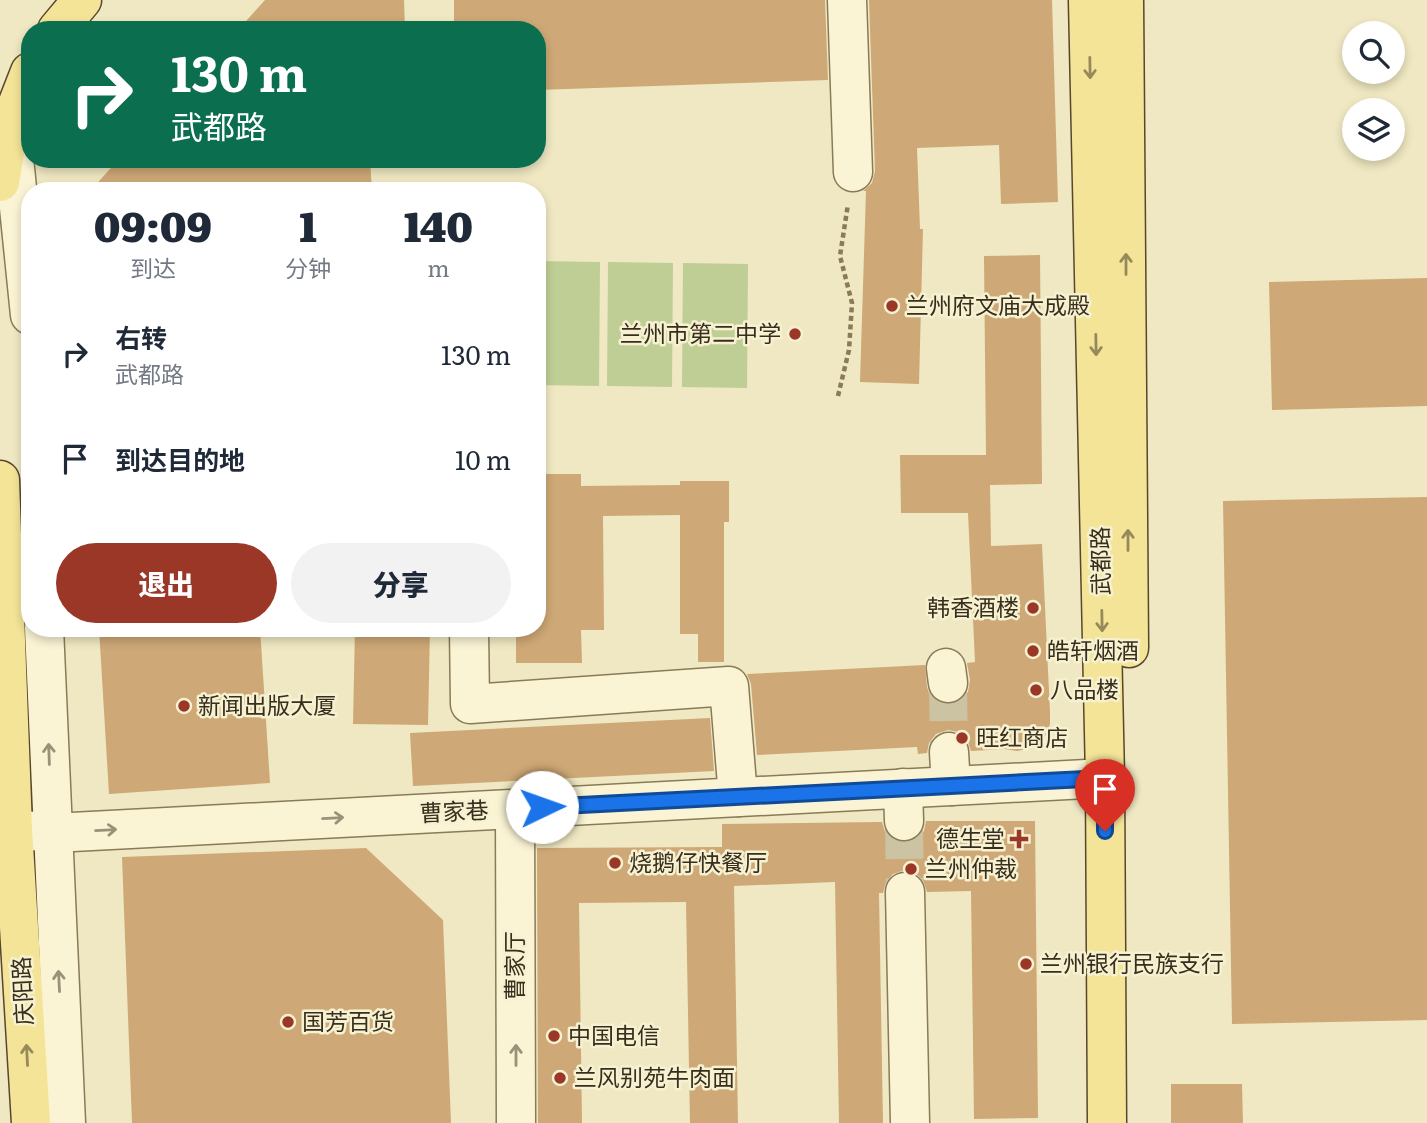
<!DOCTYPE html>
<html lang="zh">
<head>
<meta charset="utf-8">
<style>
	:root { --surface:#fff; --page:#f2f2f3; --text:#1f2937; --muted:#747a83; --accent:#9a3727 }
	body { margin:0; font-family:Literata,"Noto Sans SC",serif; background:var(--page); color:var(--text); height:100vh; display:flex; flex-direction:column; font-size:26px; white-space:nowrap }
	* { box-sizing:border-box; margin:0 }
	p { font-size:23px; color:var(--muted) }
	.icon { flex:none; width:38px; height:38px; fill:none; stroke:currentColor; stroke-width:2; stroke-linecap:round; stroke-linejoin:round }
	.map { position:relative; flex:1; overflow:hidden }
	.sheet { position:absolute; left:21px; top:182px; width:525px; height:455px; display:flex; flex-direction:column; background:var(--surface); border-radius:28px; box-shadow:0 4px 10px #0003 }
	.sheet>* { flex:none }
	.hud { position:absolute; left:21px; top:21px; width:525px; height:147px; border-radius:28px; box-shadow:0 4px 10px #0003; background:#0b6e4f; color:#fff; overflow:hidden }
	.buttons { position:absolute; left:1342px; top:21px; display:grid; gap:14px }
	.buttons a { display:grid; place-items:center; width:63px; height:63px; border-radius:50%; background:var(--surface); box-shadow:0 4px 10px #0003; font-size:35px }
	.pin { position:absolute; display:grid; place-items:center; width:60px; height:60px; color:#fff; margin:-72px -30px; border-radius:50% 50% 50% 0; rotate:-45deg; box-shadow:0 0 7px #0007 }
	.pin .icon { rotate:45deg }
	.me { position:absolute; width:77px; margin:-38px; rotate:87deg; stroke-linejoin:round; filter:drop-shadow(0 0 5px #0008) }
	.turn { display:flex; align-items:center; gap:24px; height:147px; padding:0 35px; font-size:32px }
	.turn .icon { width:91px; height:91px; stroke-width:2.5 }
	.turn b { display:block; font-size:49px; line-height:60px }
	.eta { display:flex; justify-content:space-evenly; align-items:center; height:119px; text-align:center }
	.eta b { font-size:42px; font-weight:800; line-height:49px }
	.cta { display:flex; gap:14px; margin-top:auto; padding:14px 35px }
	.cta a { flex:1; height:80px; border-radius:42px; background:var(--accent); color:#fff; font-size:28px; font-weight:800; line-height:80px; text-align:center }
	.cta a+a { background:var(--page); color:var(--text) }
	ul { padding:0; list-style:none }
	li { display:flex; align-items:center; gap:21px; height:105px; padding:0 35px }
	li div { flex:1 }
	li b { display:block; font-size:26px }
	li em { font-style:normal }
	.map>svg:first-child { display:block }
	.green { fill:#bfce95 }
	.building { fill:#cea876 }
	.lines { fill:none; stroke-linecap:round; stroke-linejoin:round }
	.minor-tunnel { stroke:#cbc3a1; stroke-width:38; stroke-dasharray:38 19; stroke-linecap:butt }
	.minor-casing { stroke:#897a58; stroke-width:41 }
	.major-casing { stroke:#57472d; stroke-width:41 }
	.path { stroke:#897a58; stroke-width:4.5; stroke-dasharray:5 3.5; stroke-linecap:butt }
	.minor { stroke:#faf4d5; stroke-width:38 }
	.major { stroke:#f4e498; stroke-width:38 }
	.oneway { stroke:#96895a }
	.oneway2 { stroke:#9a9179 }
	.route-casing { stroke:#114b97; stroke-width:18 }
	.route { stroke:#1a73e8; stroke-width:12 }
	.poi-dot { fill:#9a3727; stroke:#f6f1d1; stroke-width:2.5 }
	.labels { text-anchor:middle; stroke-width:5; stroke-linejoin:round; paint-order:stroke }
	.poi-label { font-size:23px; fill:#392e1d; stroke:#f6f1d1; text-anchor:start }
	.street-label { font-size:23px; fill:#392e1d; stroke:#f6f1d1 }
</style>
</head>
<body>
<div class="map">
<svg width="1427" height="1123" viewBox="0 0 1427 1123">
	<rect width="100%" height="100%" fill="#efe8c2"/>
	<g class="green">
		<polygon points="537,261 600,262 599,386 537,385"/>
		<polygon points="608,262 673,263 672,387 607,386"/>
		<polygon points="683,263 748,264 747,388 682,387"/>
	</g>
	<g class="building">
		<polygon points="265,0 404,0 405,30 238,30"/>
		<polygon points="454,0 825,0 828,80 537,90 537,30 454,30"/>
		<polygon points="869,0 1052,0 1058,202 1001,204 999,145 917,148 920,229 923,229 919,384 860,382 866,191 863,191 872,183 875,171"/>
		<polygon points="119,159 370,159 372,191 90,191"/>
		<polygon points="1040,255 1042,484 990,485 991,546 1042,544 1050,712 1050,724 1046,735 1038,744 1028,749 1017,751 1005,749 971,751 967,739 958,732 948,730 936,734 929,743 927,753 918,754 917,747 757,755 751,684 747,674 925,665 927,687 930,696 939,703 952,704 961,701 968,692 970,680 967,663 975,662 968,513 901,513 900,455 986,455 984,256"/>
		<polygon points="1427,278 1427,406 1272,410 1269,282"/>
		<polygon points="537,474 581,474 581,486 680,485 680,481 729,481 729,522 724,522 724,662 698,662 698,634 680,634 680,515 603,516 604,630 581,630 582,663 516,663 516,628 537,628"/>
		<polygon points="1427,497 1427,1020 1232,1024 1223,501"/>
		<polygon points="99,628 260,628 270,783 109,794"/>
		<polygon points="355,628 430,628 428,725 353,724"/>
		<polygon points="710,718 714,771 413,786 410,733"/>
		<polygon points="926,821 1035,821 1038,1118 974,1119 971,891 927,892 923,880 915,873 905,870 893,874 886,882 883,893 879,893 883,1123 839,1123 835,882 734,886 738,1123 690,1123 686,902 579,903 582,1123 538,1123 537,848 722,847 722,824 879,822 882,822 885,832 893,840 905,843 916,839 924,831"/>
		<polygon points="366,848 443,920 451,1123 132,1123 122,857"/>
		<polygon points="1171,1084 1242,1084 1243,1123 1171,1123"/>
	</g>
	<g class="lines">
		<g class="minor-tunnel">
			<polyline points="948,683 949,752"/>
			<polyline points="904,821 905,892"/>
		</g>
		<g class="minor-casing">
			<g id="minor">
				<polyline points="847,0 853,172"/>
				<polyline points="12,139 30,315"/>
				<polyline points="44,628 66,1123"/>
				<polyline points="469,628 470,704 729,686 738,797"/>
				<polyline points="946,668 948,683"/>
				<polyline points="949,752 951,786"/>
				<polyline points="903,788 904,821"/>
				<polyline points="515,809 516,1123"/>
				<polyline points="13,829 53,833 1105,778"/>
				<polyline points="905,892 910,1123"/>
			</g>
		</g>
		<g class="major-casing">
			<g id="major">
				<polyline points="1088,0 1105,778 1107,1123"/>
				<polyline points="1124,0 1129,648"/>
				<polyline points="57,30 82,0"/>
				<polyline points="0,182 10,123 30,72"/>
				<polyline points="0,480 13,829 31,1123"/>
			</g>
		</g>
		<polyline class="path" points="838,396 849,350 852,303 840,256 848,204"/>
		<use href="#minor" class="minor"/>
		<use href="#major" class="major"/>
	</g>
	<defs><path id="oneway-shaft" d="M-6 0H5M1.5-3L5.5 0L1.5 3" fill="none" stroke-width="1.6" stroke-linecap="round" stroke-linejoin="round" transform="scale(1.75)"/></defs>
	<g class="oneway">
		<use href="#oneway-shaft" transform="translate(1090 68) rotate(89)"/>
		<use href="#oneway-shaft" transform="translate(1126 264) rotate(-90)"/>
		<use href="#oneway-shaft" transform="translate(1096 345) rotate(89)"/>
		<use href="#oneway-shaft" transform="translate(1128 540) rotate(-90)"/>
		<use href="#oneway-shaft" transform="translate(1102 621) rotate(89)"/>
		<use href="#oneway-shaft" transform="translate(27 1055) rotate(-93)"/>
	</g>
	<g class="oneway2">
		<use href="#oneway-shaft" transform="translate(49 754) rotate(-92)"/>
		<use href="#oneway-shaft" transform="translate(333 818) rotate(-3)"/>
		<use href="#oneway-shaft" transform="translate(106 830) rotate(-3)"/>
		<use href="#oneway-shaft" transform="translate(59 981) rotate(-93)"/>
		<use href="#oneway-shaft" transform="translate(516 1055) rotate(-90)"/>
	</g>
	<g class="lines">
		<g class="route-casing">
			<polyline id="route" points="542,807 1105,778 1105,831"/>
		</g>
		<use href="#route" class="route"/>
	</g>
	<g class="poi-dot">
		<circle cx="892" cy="306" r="7"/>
		<circle cx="795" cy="334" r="7"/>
		<circle cx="1033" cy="608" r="7"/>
		<circle cx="1033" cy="651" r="7"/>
		<circle cx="1036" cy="690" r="7"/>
		<circle cx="184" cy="706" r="7"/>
		<circle cx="962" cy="738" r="7"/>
		<path d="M1015.5 828.5h7v7h7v7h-7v7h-7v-7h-7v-7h7z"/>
		<circle cx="615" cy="863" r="7"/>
		<circle cx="911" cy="869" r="7"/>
		<circle cx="1026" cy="964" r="7"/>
		<circle cx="288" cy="1022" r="7"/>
		<circle cx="554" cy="1036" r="7"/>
		<circle cx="560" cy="1078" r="7"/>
	</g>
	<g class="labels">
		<g class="poi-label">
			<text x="906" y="314">兰州府文庙大成殿</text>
			<text x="781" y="342" text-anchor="end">兰州市第二中学</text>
			<text x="1019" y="616" text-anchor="end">韩香酒楼</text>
			<text x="1047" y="659">皓轩烟酒</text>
			<text x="1050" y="698">八品楼</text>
			<text x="198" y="714">新闻出版大厦</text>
			<text x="976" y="746">旺红商店</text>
			<text x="1005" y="847" text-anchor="end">德生堂</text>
			<text x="629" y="871">烧鹅仔快餐厅</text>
			<text x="925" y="877">兰州仲裁</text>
			<text x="1040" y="972">兰州银行民族支行</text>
			<text x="302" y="1030">国芳百货</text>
			<text x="568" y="1044">中国电信</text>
			<text x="574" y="1086">兰风别苑牛肉面</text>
		</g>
		<g class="street-label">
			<text transform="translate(1101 561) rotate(-91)" y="8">武都路</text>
			<text transform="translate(454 812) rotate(-3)" y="8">曹家巷</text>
			<text transform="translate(515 966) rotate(-90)" y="8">曹家厅</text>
			<text transform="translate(23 991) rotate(-93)" y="8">庆阳路</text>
		</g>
	</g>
</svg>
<div class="buttons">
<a><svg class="icon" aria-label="search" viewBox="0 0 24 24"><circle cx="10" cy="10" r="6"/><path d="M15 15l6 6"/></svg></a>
<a><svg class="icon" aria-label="layers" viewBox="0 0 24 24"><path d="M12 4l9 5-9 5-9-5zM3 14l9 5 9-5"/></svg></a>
</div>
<div class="pin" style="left:1105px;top:831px;background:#d93025"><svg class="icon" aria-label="arrive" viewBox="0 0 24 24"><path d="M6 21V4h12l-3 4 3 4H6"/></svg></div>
<svg class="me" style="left:542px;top:807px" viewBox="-20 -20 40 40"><circle r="19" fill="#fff"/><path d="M0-13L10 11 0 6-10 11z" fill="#1a73e8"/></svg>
<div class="hud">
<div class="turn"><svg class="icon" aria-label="right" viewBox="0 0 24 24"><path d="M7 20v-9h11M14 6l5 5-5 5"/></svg><div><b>130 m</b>武都路</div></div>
</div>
<section class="sheet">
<div class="eta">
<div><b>09:09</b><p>到达</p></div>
<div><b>1</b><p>分钟</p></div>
<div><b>140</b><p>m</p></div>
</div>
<ul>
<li><svg class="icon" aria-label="right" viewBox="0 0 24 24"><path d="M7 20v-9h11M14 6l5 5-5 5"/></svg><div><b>右转</b><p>武都路</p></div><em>130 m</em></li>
<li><svg class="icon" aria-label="arrive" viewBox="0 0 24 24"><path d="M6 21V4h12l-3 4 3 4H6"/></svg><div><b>到达目的地</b></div><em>10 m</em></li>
</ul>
<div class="cta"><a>退出</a><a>分享</a></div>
</section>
</div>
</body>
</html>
